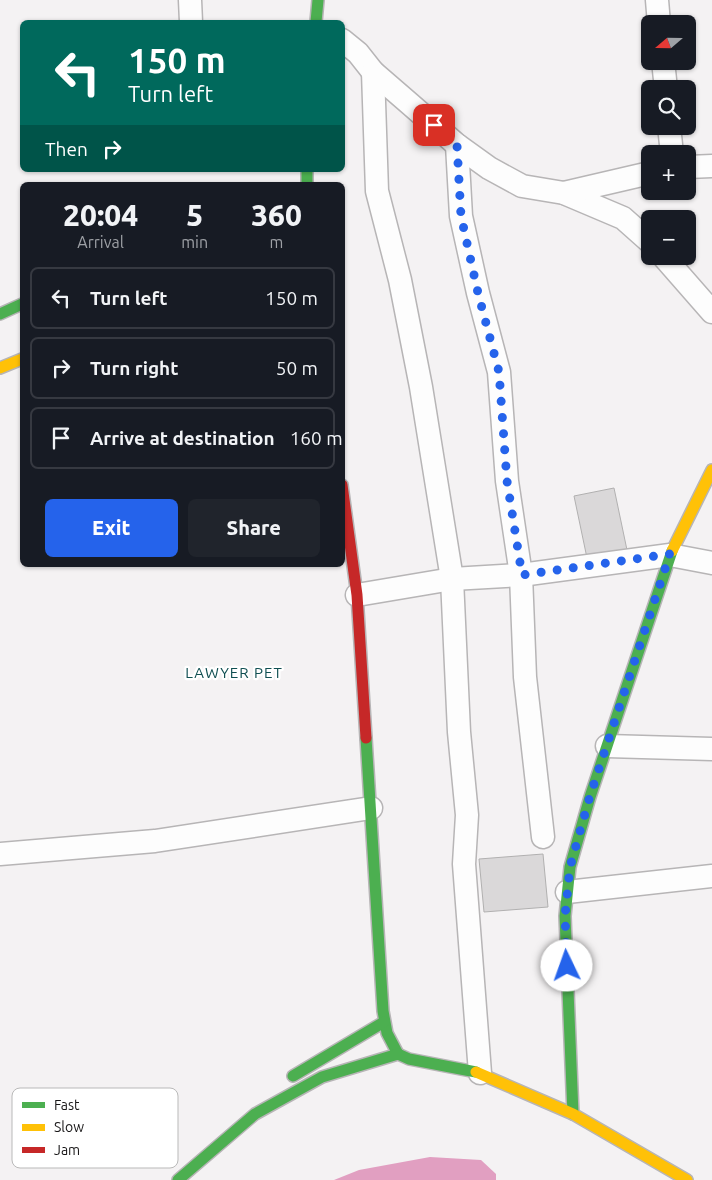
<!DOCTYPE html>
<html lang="en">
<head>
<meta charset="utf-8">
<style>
	:root { --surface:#171b24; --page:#20242c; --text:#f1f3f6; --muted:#9ea1a6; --line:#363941; --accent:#2563eb }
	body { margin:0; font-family:Ubuntu,sans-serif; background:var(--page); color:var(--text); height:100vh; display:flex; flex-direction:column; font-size:19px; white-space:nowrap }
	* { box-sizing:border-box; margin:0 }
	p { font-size:16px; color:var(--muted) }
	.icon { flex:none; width:28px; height:28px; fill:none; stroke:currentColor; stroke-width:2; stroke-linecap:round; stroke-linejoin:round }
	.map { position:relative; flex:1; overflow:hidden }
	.panel { position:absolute; left:20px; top:182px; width:325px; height:385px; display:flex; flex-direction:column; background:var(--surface); border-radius:8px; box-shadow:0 1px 4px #0004 }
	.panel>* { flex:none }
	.hud { position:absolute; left:20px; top:20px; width:325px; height:152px; border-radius:8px; box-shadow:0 1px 4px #0004; background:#00695c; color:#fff; overflow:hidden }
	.needle { width:32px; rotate:250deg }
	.tools { position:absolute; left:641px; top:15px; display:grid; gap:10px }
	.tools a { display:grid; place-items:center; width:55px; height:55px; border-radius:8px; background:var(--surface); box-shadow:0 1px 4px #0004; font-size:25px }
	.pin { position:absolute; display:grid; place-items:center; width:42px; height:42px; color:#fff; margin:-21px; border-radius:10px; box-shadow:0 2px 8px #0006 }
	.me { position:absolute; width:55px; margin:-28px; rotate:357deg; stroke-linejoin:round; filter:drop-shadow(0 0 4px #0008) }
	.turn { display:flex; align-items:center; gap:18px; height:105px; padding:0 25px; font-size:22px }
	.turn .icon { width:65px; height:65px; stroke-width:2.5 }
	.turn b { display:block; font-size:35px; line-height:42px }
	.then { display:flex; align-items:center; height:48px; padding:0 25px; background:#0003; gap:10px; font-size:19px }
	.eta { display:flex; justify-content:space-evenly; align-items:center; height:85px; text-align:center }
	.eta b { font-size:30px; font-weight:800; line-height:35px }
	.button { display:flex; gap:10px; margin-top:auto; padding:10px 25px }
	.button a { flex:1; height:58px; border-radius:8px; background:var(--accent); color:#fff; font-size:20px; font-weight:800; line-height:58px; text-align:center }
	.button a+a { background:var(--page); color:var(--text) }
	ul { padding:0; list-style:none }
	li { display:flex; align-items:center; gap:15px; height:62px; margin:0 10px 8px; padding:0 15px; border:2px solid var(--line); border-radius:8px }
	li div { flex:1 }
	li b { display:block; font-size:19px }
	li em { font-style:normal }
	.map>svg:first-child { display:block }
	.water { fill:#e19fc1 }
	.building { fill:#dad8d9; stroke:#b1b0b0 }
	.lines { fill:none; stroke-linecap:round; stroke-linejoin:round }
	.street-casing { stroke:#b7b5b6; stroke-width:25 }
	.fast-casing { stroke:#b7b5b6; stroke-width:14 }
	.slow-casing { stroke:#b7b5b6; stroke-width:14 }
	.jam-casing { stroke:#b7b5b6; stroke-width:14 }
	.street { stroke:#fdfdfd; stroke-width:22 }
	.fast { stroke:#4caf50; stroke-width:11 }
	.slow { stroke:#ffc107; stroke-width:11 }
	.jam { stroke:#c62828; stroke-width:11 }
	.route { stroke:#2563eb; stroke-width:9; stroke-dasharray:0 16.2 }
	.labels { text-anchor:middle; stroke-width:4.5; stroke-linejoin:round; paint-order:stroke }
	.neighbourhood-label { font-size:15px; letter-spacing:1px; fill:#0f4e51; stroke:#fff }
	.key { fill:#fff; stroke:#b9b9b9; stroke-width:1 }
	.key-label { font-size:14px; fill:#171516 }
</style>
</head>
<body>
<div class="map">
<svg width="712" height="1180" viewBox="0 0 712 1180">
	<rect width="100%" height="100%" fill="#f4f2f3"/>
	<polygon class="water" points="430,1157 481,1160 496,1174 496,1180 334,1180 359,1170"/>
	<g class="building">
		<polygon points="614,488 627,550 587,558 574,496"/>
		<polygon points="543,854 548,907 484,912 479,859"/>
	</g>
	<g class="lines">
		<g class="street-casing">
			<g id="street">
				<polyline points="190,0 191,22"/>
				<polyline points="657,0 659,24"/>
				<polyline points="342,40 358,53 373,72 410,104 457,145 489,168 522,186 564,193 623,218 650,242"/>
				<polyline points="663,61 666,89"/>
				<polyline points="373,72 377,191 400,280 421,387 452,579 459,732 467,815 464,864 480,1073"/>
				<polyline points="669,126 672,154"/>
				<polyline points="457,145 461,216 478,293 499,372 507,481 521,575 525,677 543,837"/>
				<polyline points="688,167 712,166"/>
				<polyline points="564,193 650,173"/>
				<polyline points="663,256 712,312"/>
				<polyline points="357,595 452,579 521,575 670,555 712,563"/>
				<polyline points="607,746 712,749"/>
				<polyline points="0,854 155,841 371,808"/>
				<polyline points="567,892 712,876"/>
			</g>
		</g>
		<g class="fast-casing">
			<g id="fast">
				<polyline points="316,22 318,0"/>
				<polyline points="307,170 307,185"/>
				<polyline points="0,314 22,304"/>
				<polyline points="366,738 383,1011 387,1033 398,1054"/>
				<polyline points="293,1076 384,1022"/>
				<polyline points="573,1114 565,916 570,867 590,797 672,551"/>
				<polyline points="178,1180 255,1114 322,1077 398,1054 409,1059 476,1072"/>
			</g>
		</g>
		<g class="slow-casing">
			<g id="slow">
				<polyline points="0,368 22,359"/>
				<polyline points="672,551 712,470"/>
				<polyline points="476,1072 573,1114 687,1180"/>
			</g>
		</g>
		<g class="jam-casing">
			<polyline id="jam" points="342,485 357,595 366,738"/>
		</g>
		<use href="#street" class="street"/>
		<use href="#fast" class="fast"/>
		<use href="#slow" class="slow"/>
		<use href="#jam" class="jam"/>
	</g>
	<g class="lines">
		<polyline class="route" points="434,125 457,145 461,216 478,293 499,372 507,481 522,575 670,554 590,796 570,867 565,916 567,966"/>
	</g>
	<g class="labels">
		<g class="neighbourhood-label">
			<text x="234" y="678">LAWYER PET</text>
		</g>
	</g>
	<rect x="12" y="1088" width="166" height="80" rx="8" class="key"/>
	<rect x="22" y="1102" width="23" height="6" fill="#4caf50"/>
	<rect x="22" y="1124" width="23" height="7" fill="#ffc107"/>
	<rect x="22" y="1147" width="23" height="6" fill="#c62828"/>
	<g class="key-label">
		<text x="54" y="1110">Fast</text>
		<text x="54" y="1132">Slow</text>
		<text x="54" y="1155">Jam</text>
	</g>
</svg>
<div class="tools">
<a><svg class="needle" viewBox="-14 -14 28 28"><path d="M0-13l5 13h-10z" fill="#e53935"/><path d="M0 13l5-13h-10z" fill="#9ea1a6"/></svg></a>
<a><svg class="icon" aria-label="search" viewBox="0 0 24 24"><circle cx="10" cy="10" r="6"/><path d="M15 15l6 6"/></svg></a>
<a>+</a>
<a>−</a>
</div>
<div class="pin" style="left:434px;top:125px;background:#d93025"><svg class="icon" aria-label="arrive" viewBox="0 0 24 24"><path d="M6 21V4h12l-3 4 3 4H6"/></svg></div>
<svg class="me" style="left:567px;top:966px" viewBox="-20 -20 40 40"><circle r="19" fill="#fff"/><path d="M0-13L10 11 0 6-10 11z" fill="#2563eb"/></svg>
<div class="hud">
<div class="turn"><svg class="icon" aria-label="left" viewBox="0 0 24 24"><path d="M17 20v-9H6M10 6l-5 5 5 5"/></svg><div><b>150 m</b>Turn left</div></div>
<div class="then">Then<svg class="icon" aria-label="right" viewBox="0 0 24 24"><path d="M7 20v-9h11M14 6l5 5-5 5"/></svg></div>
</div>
<section class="panel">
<div class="eta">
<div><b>20:04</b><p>Arrival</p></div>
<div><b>5</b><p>min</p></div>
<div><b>360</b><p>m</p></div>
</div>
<ul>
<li><svg class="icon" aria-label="left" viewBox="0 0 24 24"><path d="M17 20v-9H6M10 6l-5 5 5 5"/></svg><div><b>Turn left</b></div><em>150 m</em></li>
<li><svg class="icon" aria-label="right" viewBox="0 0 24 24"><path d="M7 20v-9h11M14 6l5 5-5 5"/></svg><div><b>Turn right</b></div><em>50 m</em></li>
<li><svg class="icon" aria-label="arrive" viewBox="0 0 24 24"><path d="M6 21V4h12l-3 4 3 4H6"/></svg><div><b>Arrive at destination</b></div><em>160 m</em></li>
</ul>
<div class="button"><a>Exit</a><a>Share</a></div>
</section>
</div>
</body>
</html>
